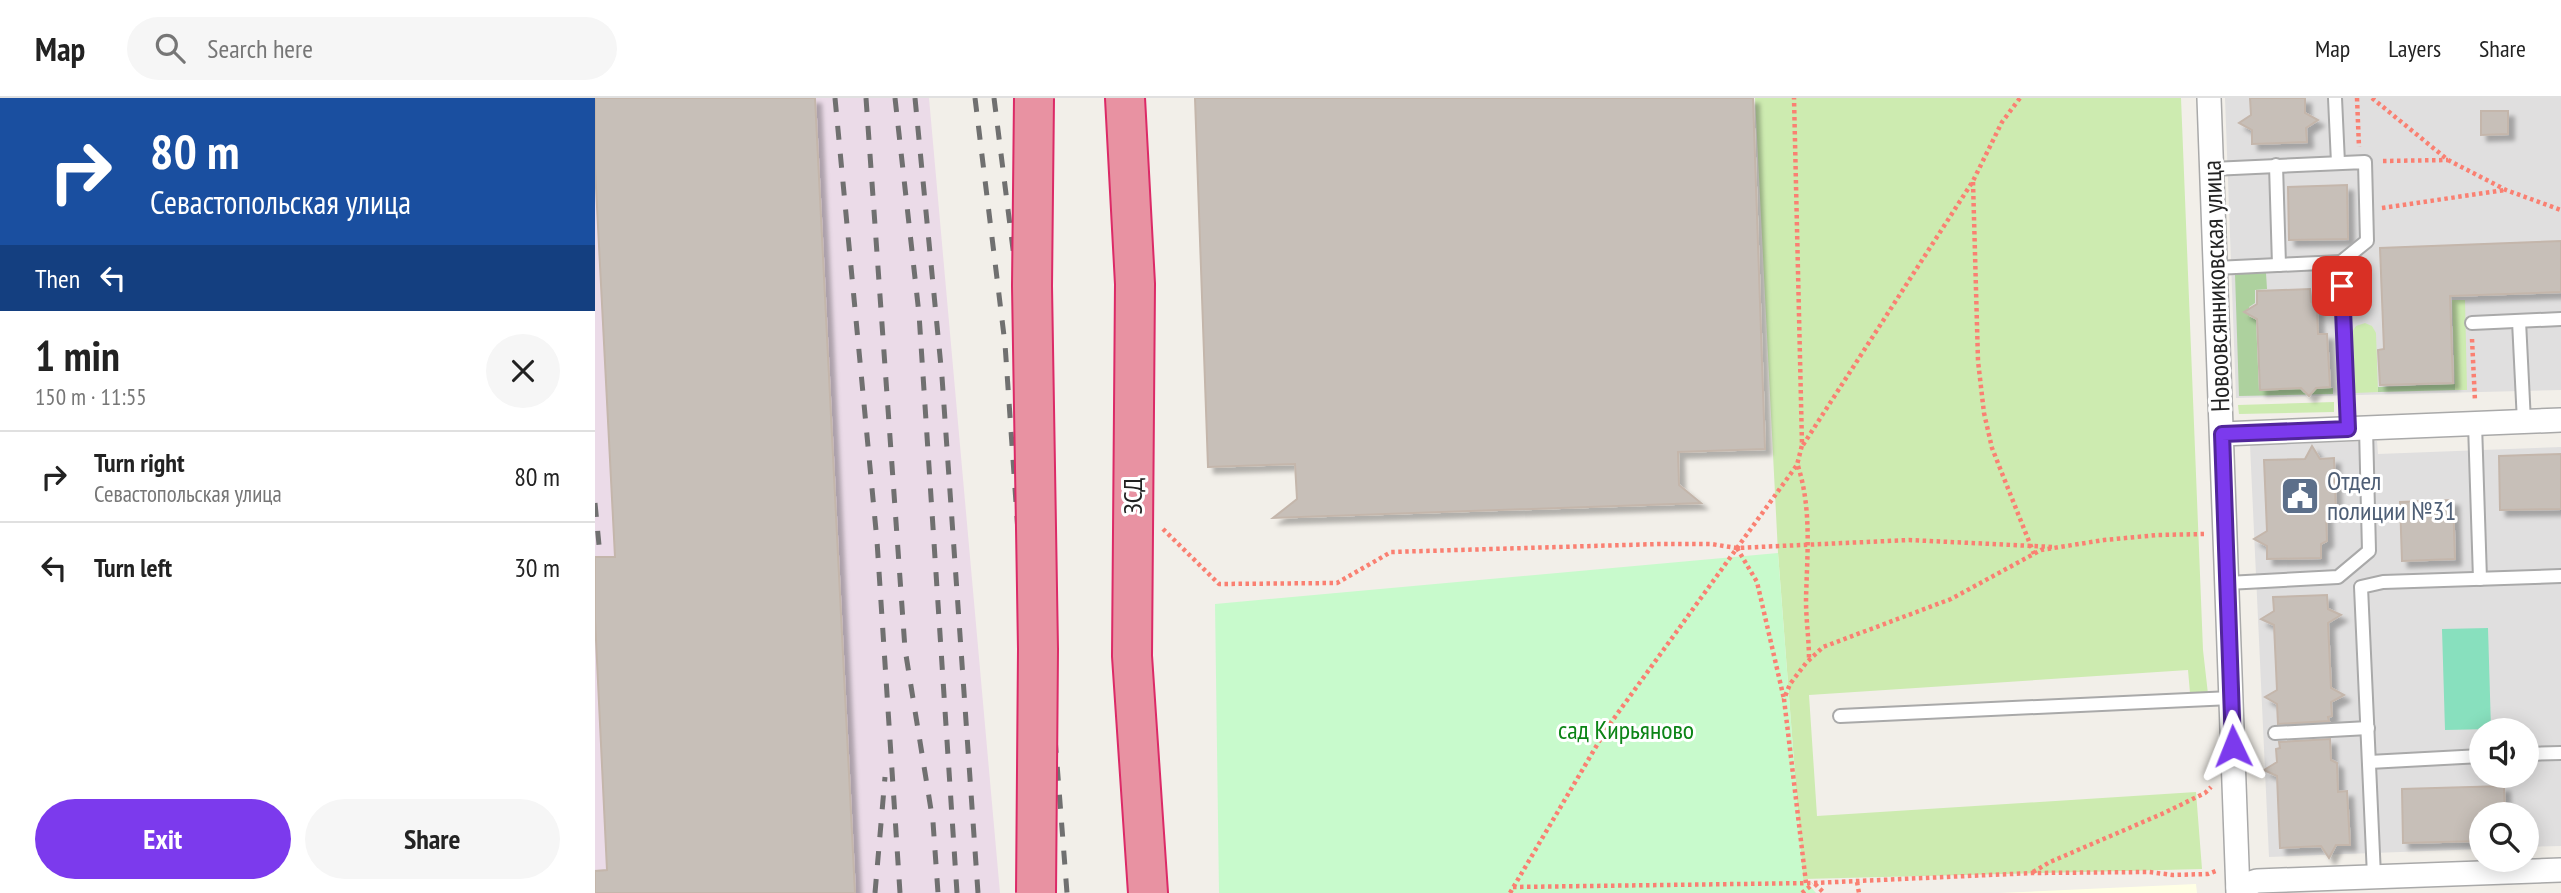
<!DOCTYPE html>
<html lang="en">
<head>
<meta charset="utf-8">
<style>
	:root { --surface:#fff; --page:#f6f6f6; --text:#222; --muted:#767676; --line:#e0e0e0; --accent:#7c3aed }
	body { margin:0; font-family:"PT Sans Narrow",sans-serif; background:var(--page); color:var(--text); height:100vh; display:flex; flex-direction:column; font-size:26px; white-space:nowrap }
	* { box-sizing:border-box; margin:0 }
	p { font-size:23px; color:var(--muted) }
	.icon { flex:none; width:38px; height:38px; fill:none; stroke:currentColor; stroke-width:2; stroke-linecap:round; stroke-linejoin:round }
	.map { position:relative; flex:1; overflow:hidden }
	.details { display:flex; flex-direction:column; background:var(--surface); width:595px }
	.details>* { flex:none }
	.hud { background:#1a4fa0; color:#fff; overflow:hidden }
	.fabs { position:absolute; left:1874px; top:620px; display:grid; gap:14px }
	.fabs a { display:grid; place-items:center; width:70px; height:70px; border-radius:50%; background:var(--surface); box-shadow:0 4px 18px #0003; font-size:35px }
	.pin { position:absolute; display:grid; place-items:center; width:60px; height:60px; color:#fff; margin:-30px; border-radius:14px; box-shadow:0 4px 10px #0006 }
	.me { position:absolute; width:77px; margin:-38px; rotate:358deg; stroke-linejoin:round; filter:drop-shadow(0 0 5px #0008) }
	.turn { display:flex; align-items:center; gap:24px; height:147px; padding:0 35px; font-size:32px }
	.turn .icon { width:91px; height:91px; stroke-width:2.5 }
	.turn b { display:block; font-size:49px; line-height:60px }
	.then { display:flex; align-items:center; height:66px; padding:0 35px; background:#0003; gap:14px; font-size:26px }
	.round { display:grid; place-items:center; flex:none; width:74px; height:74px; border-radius:37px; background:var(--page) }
	.head { display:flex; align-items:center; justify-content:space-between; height:119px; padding:0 35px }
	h1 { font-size:42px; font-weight:800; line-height:52px }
	.primary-button { display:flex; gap:14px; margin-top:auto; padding:14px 35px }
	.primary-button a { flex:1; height:80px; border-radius:42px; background:var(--accent); color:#fff; font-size:28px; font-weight:800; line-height:80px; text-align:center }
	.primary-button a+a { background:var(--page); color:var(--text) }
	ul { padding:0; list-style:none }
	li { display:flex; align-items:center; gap:21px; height:91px; padding:0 35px; border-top:2px solid var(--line) }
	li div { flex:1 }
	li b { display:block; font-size:26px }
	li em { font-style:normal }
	header { display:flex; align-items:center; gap:42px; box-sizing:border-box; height:98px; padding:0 35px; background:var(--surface); border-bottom:2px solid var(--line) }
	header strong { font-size:33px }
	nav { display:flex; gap:38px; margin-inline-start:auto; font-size:24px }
	.search { width:490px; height:63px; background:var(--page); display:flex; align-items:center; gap:18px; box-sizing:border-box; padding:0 24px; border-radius:38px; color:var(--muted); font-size:26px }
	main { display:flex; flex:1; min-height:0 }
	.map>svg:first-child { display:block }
	.residential { fill:#e0dfdf; fill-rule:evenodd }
	.industrial { fill:#ebdbe8 }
	.education { fill:#ffffe5 }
	.grass { fill:#cdebb0 }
	.forest { fill:#add19e }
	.park { fill:#c8facc }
	.pitch { fill:#88e0be }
	.building { fill:#c7bfb8; stroke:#c4b6ab; stroke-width:2; filter:url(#shadow) }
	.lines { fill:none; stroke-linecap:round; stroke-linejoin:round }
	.lane-casing { stroke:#a9a9a9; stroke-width:16 }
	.street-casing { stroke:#a9a9a9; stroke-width:26 }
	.highway-casing { stroke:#dc2a67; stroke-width:42 }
	.path { stroke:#fa8072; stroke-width:4.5; stroke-dasharray:3.5 3.5; stroke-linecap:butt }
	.lane { stroke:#fff; stroke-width:12 }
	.street { stroke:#fff; stroke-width:23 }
	.highway { stroke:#e892a2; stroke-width:38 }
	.rail { stroke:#707070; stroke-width:5; stroke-dasharray:14 14; stroke-linecap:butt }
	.highway-bridge-casing { stroke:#dc2a67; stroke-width:42; stroke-linecap:butt }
	.highway-bridge { stroke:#e892a2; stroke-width:38 }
	.route-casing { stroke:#51269a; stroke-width:18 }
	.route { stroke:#7c3aed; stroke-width:12 }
	.labels { text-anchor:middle; stroke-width:6; stroke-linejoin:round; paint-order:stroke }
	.street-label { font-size:26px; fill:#222; stroke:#fff }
	.service-label { font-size:26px; fill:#4e5e75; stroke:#fff; text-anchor:start }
	.park-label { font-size:26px; fill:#0c8416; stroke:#fff }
</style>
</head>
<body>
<header>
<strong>Map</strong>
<div class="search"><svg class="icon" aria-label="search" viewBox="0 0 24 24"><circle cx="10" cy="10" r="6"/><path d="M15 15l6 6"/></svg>Search here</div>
<nav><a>Map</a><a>Layers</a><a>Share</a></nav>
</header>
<main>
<section class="details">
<div class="hud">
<div class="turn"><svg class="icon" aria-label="right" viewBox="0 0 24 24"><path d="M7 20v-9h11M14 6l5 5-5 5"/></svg><div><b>80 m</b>Севастопольская улица</div></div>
<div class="then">Then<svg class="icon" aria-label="left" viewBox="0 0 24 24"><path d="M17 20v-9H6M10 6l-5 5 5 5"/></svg></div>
</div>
<div class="head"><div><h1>1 min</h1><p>150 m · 11:55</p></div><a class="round"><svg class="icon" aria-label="close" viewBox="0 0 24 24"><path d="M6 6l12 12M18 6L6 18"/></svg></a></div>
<ul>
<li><svg class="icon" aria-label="right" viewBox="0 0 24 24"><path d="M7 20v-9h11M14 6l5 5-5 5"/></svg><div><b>Turn right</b><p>Севастопольская улица</p></div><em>80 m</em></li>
<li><svg class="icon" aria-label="left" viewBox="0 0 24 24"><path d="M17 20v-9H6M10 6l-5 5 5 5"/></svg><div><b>Turn left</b></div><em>30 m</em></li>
</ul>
<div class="primary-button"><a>Exit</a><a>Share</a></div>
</section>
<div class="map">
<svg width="1966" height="795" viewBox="0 0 1966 795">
	<defs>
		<filter id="shadow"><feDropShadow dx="6" dy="6" stdDeviation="2" flood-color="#0004"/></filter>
	</defs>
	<rect width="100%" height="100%" fill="#f2efe9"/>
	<g class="residential">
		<polygon points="1630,0 1966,0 1966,292 1641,300"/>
		<path d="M1782 343 1783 356 1966 349V748L1932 749V716H1886V751L1674 759 1655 347ZM1886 632H1932V677H1886Z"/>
	</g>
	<polygon class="industrial" points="0,0 334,0 405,795 0,795"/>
	<polygon class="education" points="1601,786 1602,795 1404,795"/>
	<g class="grass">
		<polygon points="1160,0 1586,0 1608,552 1613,596 1595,595 1593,572 1214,597 1222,718 1601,694 1607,771 1208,781 1183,455"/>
		<polygon points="1857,202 1870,202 1872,292 1860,292"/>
		<polygon points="1770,225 1777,228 1781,235 1783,294 1760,295 1757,234 1761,228"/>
		<polygon points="1739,304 1739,314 1644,316 1643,307"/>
	</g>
	<g class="forest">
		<polygon points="1671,175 1672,191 1660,192 1660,205 1654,209 1654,218 1661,222 1664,293 1705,291 1709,295 1718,295 1721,291 1738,290 1738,296 1644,298 1640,176"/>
		<polygon points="1860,286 1860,292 1783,294 1783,289"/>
	</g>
	<polygon class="park" points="1183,455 1208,780 1221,795 624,795 620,506"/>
	<polygon class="pitch" points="1893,530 1896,631 1850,632 1847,531"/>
	<g class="building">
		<polygon points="0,0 220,0 260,795 0,795 0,773 12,772 0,521 0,459 20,459 0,70"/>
		<polygon points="600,0 1158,0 1170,351 1083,354 1084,387 1106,405 678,420 702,401 700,366 613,369"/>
		<polygon points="1655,0 1710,0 1710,15 1723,22 1711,30 1712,44 1657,46 1657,32 1644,25 1656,17"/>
		<polygon points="1886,13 1913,13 1913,36 1886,37"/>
		<polygon points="1752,87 1753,141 1694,142 1693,89"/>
		<polygon points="1966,143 1966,194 1855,198 1858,285 1785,287 1783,252 1789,251 1785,150"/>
		<polygon points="1715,191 1716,204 1722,208 1723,236 1732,236 1735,289 1721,290 1714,298 1706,290 1665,292 1662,221 1649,214 1662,206 1662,193"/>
		<polygon points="1717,348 1725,361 1739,360 1741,414 1731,414 1732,443 1726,446 1726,460 1672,461 1672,448 1659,441 1672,433 1669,362 1710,361"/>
		<polygon points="1966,356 1966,411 1905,412 1904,358"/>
		<polygon points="1858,402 1860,461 1807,463 1805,404"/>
		<polygon points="1732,497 1733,511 1746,517 1733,525 1736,590 1749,597 1736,604 1737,618 1733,619 1734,623 1683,626 1682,606 1670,599 1682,592 1679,527 1666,521 1679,513 1678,499"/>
		<polygon points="1735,641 1736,662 1742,665 1743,694 1752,693 1755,747 1741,747 1734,760 1726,748 1685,750 1682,678 1669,672 1682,664 1681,651 1685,650 1684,644"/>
		<polygon points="1909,688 1910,716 1886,716 1886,743 1808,745 1807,691"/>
	</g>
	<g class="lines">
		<g class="lane-casing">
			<g id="lane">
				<polyline points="1740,0 1743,65"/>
				<polyline points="1681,67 1684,167"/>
				<polyline points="1617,71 1770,64 1772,143 1746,164 1753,331"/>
				<polyline points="1620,170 1746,164"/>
				<polyline points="1924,223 1929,324"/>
				<polyline points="1877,225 1966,221"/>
				<polyline points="1880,326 1885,481"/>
				<polyline points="1632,485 1743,479 1774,453 1771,330"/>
				<polyline points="1245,618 1636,600"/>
				<polyline points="1680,635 1773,630"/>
				<polyline points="1932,656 1966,655"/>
				<polyline points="1774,664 1886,658"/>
				<polyline points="1779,778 1766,489 1788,484 1966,478"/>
			</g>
		</g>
		<g class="street-casing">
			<g id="street">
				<polyline points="1614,0 1643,795"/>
				<polyline points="1627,336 1966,322"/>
				<polyline points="1643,789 1662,783 1966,772"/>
			</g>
		</g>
		<g class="highway-casing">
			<polyline id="highway" points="530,0 540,186 537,558 553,795"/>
		</g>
		<g class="path">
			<polyline points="1762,0 1764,49"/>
			<polyline points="1777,0 1853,62 1911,92 1966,112"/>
			<polyline points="1788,63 1853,62"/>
			<polyline points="1378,84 1383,263 1389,315 1397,350 1439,456"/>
			<polyline points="1787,110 1910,92"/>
			<polyline points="1877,241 1880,303"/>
			<polyline points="1208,347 1378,83 1407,24 1425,0"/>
			<path d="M1203 368C1217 412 1212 457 1211 502 1211 522 1214 541 1214 561"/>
			<polyline points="568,431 624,486 742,485 796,454 1064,446 1116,446 1142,450 1314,442 1459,449"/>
			<polyline points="1142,450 1162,484 1189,601"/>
			<polyline points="1438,774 1455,764 1569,715 1610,695 1616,689"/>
			<polyline points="1262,784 1264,795"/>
			<polyline points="1211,785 1189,601 1195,586 1211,565 1228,549 1356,501 1446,452 1509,442 1563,437 1609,436"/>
			<polyline points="1220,786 1229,795"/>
			<polyline points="918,789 1219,785 1438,775 1554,774 1578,777 1613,776 1621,773"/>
			<polyline points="915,795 1012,630 1202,367 1207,347 1199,0"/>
			<polyline points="1207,795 1218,786"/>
		</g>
		<use href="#lane" class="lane"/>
		<use href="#street" class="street"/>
		<use href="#highway" class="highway"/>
		<g class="rail">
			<polyline points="240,0 282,443 305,795"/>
			<polyline points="271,0 310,551 338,724 343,795"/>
			<polyline points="300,0 324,216 362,795"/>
			<polyline points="320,0 347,279 383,795"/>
			<polyline points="380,0 410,246 448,795"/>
			<polyline points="399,0 429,239 472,795"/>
			<polyline points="0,405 4,447"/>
			<polyline points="280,795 290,679"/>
		</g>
		<g class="highway-bridge-casing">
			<polyline id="highway-bridge" points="439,0 437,188 443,551 441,795"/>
		</g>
		<use href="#highway-bridge" class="highway-bridge"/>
	</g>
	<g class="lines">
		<g class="route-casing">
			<polyline id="route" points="1638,648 1627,336 1753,331 1747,188"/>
		</g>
		<use href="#route" class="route"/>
	</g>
	<defs>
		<g id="civic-square" transform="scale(2.0125)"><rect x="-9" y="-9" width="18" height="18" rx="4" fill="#5c6f8a" stroke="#fff"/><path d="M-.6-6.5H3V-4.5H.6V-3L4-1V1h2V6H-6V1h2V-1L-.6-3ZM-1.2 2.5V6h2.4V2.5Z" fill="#fff"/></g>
	</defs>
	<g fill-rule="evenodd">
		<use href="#civic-square" x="1705" y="398"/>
	</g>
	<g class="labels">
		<g class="street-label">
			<text transform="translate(1621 188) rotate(-92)" y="9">Новоовсянниковская улица</text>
			<text transform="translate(538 398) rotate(-90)" y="9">ЗСД</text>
		</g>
		<g class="service-label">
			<text x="1732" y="392">Отдел<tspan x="1732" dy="30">полиции №31</tspan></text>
		</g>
		<g class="park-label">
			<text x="1031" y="641">сад Кирьяново</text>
		</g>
	</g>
</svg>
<div class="fabs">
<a><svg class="icon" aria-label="sound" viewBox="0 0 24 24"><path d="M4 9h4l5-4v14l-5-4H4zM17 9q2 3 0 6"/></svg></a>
<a><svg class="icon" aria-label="search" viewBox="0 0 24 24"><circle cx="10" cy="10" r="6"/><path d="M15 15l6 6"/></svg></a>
</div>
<div class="pin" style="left:1747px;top:188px;background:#d93025"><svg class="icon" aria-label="arrive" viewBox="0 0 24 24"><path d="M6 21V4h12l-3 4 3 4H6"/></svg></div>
<svg class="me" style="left:1638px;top:648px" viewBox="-20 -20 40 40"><path d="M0-17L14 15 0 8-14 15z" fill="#7c3aed" stroke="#fff" stroke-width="4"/></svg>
</div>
</main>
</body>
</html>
